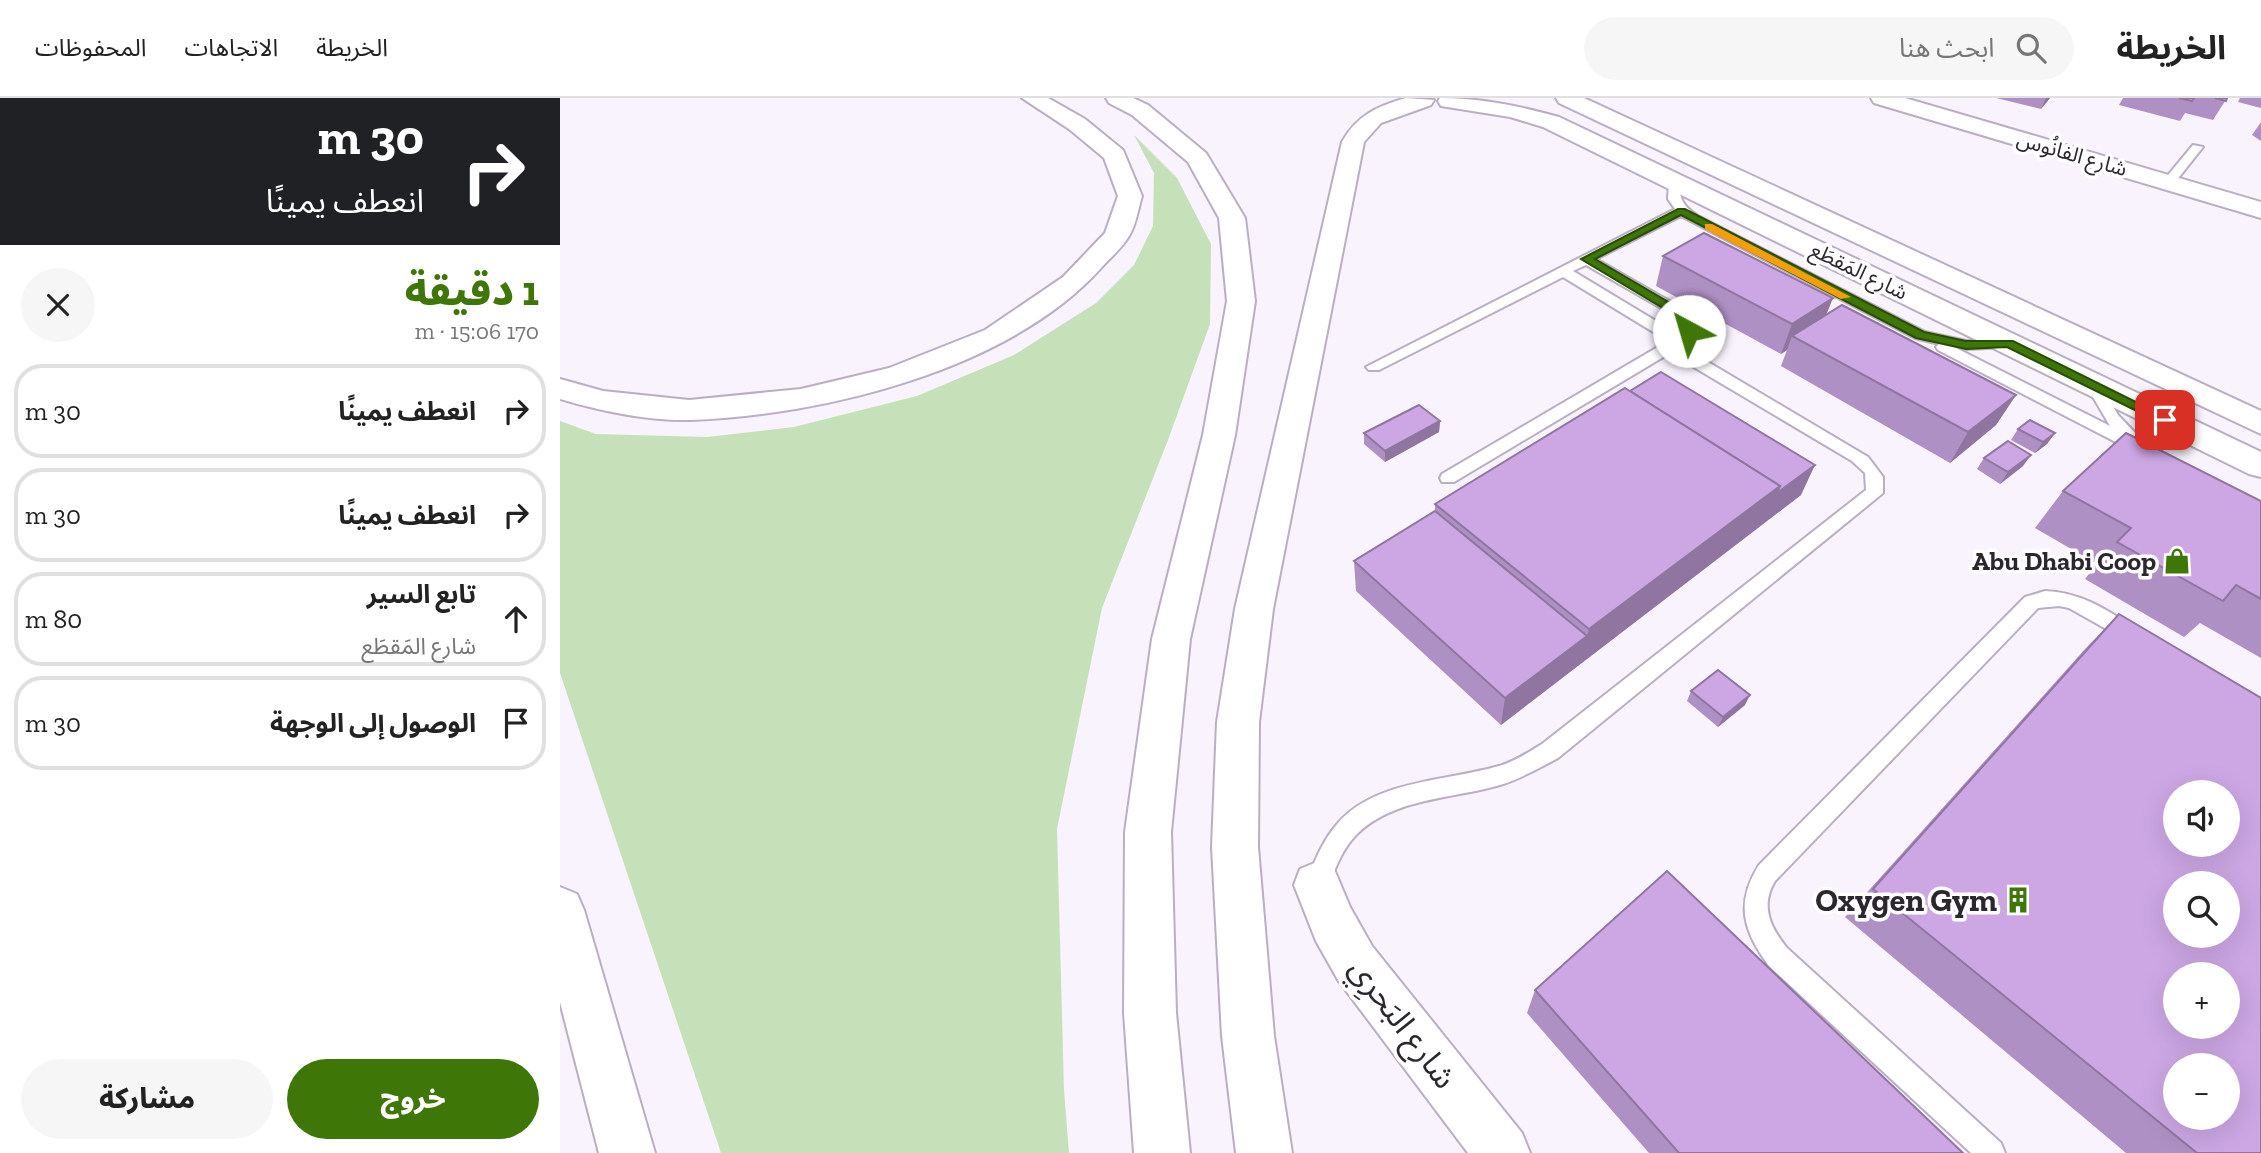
<!DOCTYPE html>
<html lang="ar">
<head>
<meta charset="utf-8">
<style>
	:root { --surface:#fff; --page:#f6f6f6; --text:#222; --muted:#767676; --line:#e0e0e0; --accent:#3e7607 }
	body { margin:0; font-family:"Zilla Slab","Noto Sans Arabic",serif; background:var(--page); color:var(--text); direction:rtl; height:100vh; display:flex; flex-direction:column; font-size:26px; white-space:nowrap }
	* { box-sizing:border-box; margin:0 }
	p { font-size:23px; color:var(--muted) }
	.icon { flex:none; width:38px; height:38px; fill:none; stroke:currentColor; stroke-width:2; stroke-linecap:round; stroke-linejoin:round }
	.map { position:relative; flex:1; overflow:hidden; direction:ltr }
	.drawer { display:flex; flex-direction:column; background:var(--surface); width:560px }
	.drawer>* { flex:none }
	.top-card { background:#202124; color:#fff; overflow:hidden }
	.buttons { position:absolute; left:1603px; top:682px; display:grid; gap:14px }
	.buttons a { display:grid; place-items:center; width:77px; height:77px; border-radius:50%; background:var(--surface); box-shadow:0 7px 28px #0002; font-size:35px }
	.pin { position:absolute; display:grid; place-items:center; width:60px; height:60px; color:#fff; margin:-30px; border-radius:14px; box-shadow:0 4px 10px #0006 }
	.me { position:absolute; width:77px; margin:-38px; rotate:321deg; stroke-linejoin:round; filter:drop-shadow(0 0 5px #0008) }
	.turn { display:flex; align-items:center; gap:24px; height:147px; padding:0 21px; font-size:32px }
	.turn .icon { width:91px; height:91px; stroke-width:2.5 }
	.turn b { display:block; font-size:49px; line-height:60px }
	.round { display:grid; place-items:center; flex:none; width:74px; height:74px; border-radius:37px; background:var(--page) }
	.head { display:flex; align-items:center; justify-content:space-between; height:119px; padding:0 21px }
	h1 { font-size:42px; font-weight:800; line-height:52px; color:var(--accent) }
	.button { display:flex; gap:14px; margin-top:auto; padding:14px 21px }
	.button a { flex:1; height:80px; border-radius:42px; background:var(--accent); color:#fff; font-size:28px; font-weight:800; line-height:80px; text-align:center }
	.button a+a { background:var(--page); color:var(--text) }
	ul { padding:0; list-style:none }
	li { display:flex; align-items:center; gap:21px; height:94px; margin:0 14px 10px; padding:0 7px; border:4px solid var(--line); border-radius:28px }
	li div { flex:1 }
	li b { display:block; font-size:26px }
	li em { font-style:normal }
	header { display:flex; align-items:center; gap:42px; box-sizing:border-box; height:98px; padding:0 35px; background:var(--surface); border-bottom:2px solid var(--line) }
	header strong { font-size:33px }
	nav { display:flex; gap:38px; margin-inline-start:auto; font-size:24px }
	.search { width:490px; height:63px; background:var(--page); display:flex; align-items:center; gap:18px; box-sizing:border-box; padding:0 24px; border-radius:38px; color:var(--muted); font-size:26px }
	main { display:flex; flex:1; min-height:0 }
	.map>svg:first-child { display:block }
	.green { fill:#c6e0b9 }
	.lines { fill:none; stroke-linecap:round; stroke-linejoin:round }
	.lane-casing { stroke:#baaec3; stroke-width:4 }
	.street-casing { stroke:#baaec3; stroke-width:4 }
	.secondary-casing { stroke:#baaec3; stroke-width:4 }
	.highway-casing { stroke:#baaec3; stroke-width:4 }
	.lane { fill:#fff; fill-rule:evenodd }
	.street { fill:#fff; fill-rule:evenodd }
	.secondary { fill:#fff; fill-rule:evenodd }
	.highway { fill:#fff; fill-rule:evenodd }
	.wall { fill:#af90c4 }
	.shaded-wall { fill:#8f75a0 }
	.building { fill:#cca7e4; stroke:#8f75a0; stroke-width:2; fill-rule:evenodd }
	.route { fill:#3e7607; stroke:#284d05; stroke-width:2 }
	.slow { fill:#f59e0b }
	.labels { text-anchor:middle; stroke-width:7; stroke-linejoin:round; paint-order:stroke }
	.far-street-label { font-size:21px; fill:#2c272f; stroke:#fff }
	.poi-label { font-size:26px; font-weight:bold; fill:#2c272f; stroke:#fff; text-anchor:end }
	.near-poi-label { font-size:32px; font-weight:bold; fill:#2c272f; stroke:#fff; text-anchor:end }
	.near-street-label { font-size:32px; fill:#2c272f; stroke:#fff }
</style>
</head>
<body>
<header>
<strong>الخريطة</strong>
<div class="search"><svg class="icon" aria-label="search" viewBox="0 0 24 24"><circle cx="10" cy="10" r="6"/><path d="M15 15l6 6"/></svg>ابحث هنا</div>
<nav><a>الخريطة</a><a>الاتجاهات</a><a>المحفوظات</a></nav>
</header>
<main>
<div class="map">
<svg width="1701" height="1055" viewBox="0 0 1701 1055">
	<rect width="100%" height="100%" fill="#f9f3fd"/>
	<polygon class="green" points="574,37 617,80 651,146 650,226 608,342 542,510 497,731 504,992 509,1055 161,1055 0,575 0,323 36,336 147,339 234,329 357,298 454,257 536,205 574,167 593,128 594,75"/>
	<g class="lines">
		<g class="lane-casing">
			<g id="lane">
				<polygon points="1633,47 1643,49 1612,88 1604,88 1604,82"/>
				<path d="M1115 79 1121 83C1117 100 1124 109 1138 118L1365 234 1406 243 1454 242 1456 245 1454 248 1449 249 1406 251 1394 249 1550 328 1526 287 1534 282 1539 284 1558 317 1577 337 1575 340 1591 351 1589 355H1577L1378 252 1376 249 1379 246 1355 240 1121 118 1036 161 1125 212 1136 227 1131 242 1121 248 1308 359 1323 379V395L998 660C979 670 960 681 940 687 892 701 831 700 795 738 780 754 774 775 765 795L757 798 749 795 745 787C754 765 762 743 778 725 816 682 887 683 939 668 954 664 969 654 982 646L1306 392 1305 375 1292 363 1110 255 894 384H882L880 380 882 376 1108 243 1003 179 819 272H809L806 269 1115 111 1108 101 1109 83ZM1026 167 1115 218 1122 227 1119 237 1013 173Z"/>
				<path d="M1485 493C1522 494 1550 514 1580 533L1583 538 1580 543 1573 546 1509 510 1499 508 1478 510 1215 783C1200 808 1210 829 1227 850L1441 1045 1445 1055H1411L1209 868C1183 833 1175 805 1199 767L1465 499Z"/>
			</g>
		</g>
		<g class="street-casing">
			<g id="street">
				<polygon points="1311,0 1345,0 1701,104 1701,120 1314,5"/>
				<polygon points="757,764 774,771 790,809 812,848 962,1035 970,1055 908,1055 778,882 756,843 734,787 740,771"/>
			</g>
		</g>
		<g class="secondary-casing">
			<g id="secondary">
				<path d="M880 0C922 0 959 8 999 19L1701 354V379L1689 376 983 29 950 19 881 8 878 3Z"/>
				<polygon points="996,0 1024,0 1701,313 1701,336 999,5"/>
			</g>
		</g>
		<g class="highway-casing">
			<g id="highway">
				<path d="M462 0H488L525 21 563 52 582 98C578 111 576 127 569 138 562 150 550 160 541 170 449 272 264 317 131 322 89 323 40 313 0 301V281L43 293 129 302 241 291 329 270 425 232 503 179 545 135 558 98 544 60 509 31Z"/>
				<polygon points="546,0 573,0 588,7 646,55 685,120 695,203 675,337 630,541 611,734 616,915 630,1055 574,1055 564,915 565,734 592,541 643,337 667,203 659,120 628,64 572,17 549,5"/>
				<path d="M846 0 874 2 871 7 821 25 804 44 713 511 699 624 698 749 714 938 732 1055H676L662 938 652 749 657 624 675 511 782 44C797 17 818 8 846 0Z"/>
				<polygon points="0,789 17,796 24,812 95,1055 39,1055 0,904"/>
			</g>
		</g>
		<use href="#lane" class="lane"/>
		<use href="#street" class="street"/>
		<use href="#secondary" class="secondary"/>
		<use href="#highway" class="highway"/>
	</g>
	<g class="wall">
		<polygon points="1436,0 1490,0 1481,11"/>
		<polygon points="1563,0 1667,0 1653,22 1625,15 1620,23 1559,7"/>
		<polygon points="1680,0 1701,0 1701,10 1678,4"/>
		<polygon points="1701,24 1701,43 1692,37"/>
		<polygon points="1103,158 1266,217 1456,297 1436,327 1390,365 1221,268 1227,252 1221,256 1096,188"/>
		<polygon points="880,323 879,334 825,364 804,346 804,335"/>
		<polygon points="1458,331 1495,335 1487,346 1475,355 1451,342"/>
		<polygon points="1424,360 1463,368 1440,386 1417,371"/>
		<polygon points="1503,393 1701,403 1701,560 1640,525 1624,539 1525,481 1537,466 1475,430"/>
		<polygon points="1241,397 941,627 796,493 794,463 875,413 875,406"/>
		<polygon points="1559,516 1701,1055 1566,1055 1285,819 1525,551"/>
		<polygon points="1131,593 1185,607 1158,629 1127,603"/>
		<polygon points="975,892 1403,1055 1089,1055 967,915"/>
	</g>
	<g class="shaded-wall">
		<polygon points="1486,0 1490,0 1481,11"/>
		<polygon points="1273,200 1261,230 1232,238 1227,252 1221,256 1232,226"/>
		<polygon points="1456,297 1436,327 1390,365 1408,334"/>
		<polygon points="880,323 879,334 825,364 825,353"/>
		<polygon points="1495,335 1487,346 1475,355 1483,344"/>
		<polygon points="1471,357 1463,368 1440,386 1448,374"/>
		<polygon points="1255,367 1241,397 941,627 945,600 1027,538 1029,531 1220,388"/>
		<polygon points="1190,597 1185,607 1158,629 1163,619"/>
	</g>
	<g class="building">
		<polygon points="1619,0 1634,0 1632,3"/>
		<polygon points="1655,0 1667,0 1666,3"/>
		<polygon points="1144,135 1273,200 1232,226 1103,158"/>
		<polygon points="1282,207 1456,297 1408,334 1232,238"/>
		<polygon points="1101,274 1255,367 1217,395 1220,388 1070,293"/>
		<polygon points="1065,290 1220,388 1029,531 875,406"/>
		<polygon points="859,307 880,323 825,353 804,335"/>
		<polygon points="1470,322 1495,335 1483,344 1458,331"/>
		<polygon points="1566,335 1701,403 1701,501 1676,487 1663,503 1557,444 1571,430 1503,393"/>
		<polygon points="1448,343 1471,357 1448,374 1424,360"/>
		<polygon points="875,413 1027,538 945,600 794,463"/>
		<path d="M1559 516 1701 600V1055H1637L1313 791ZM1615 695H1668V747H1615ZM1615 786H1668V838H1615ZM1615 877H1668V929H1615ZM1615 968H1668V1020H1615Z"/>
		<polygon points="1158,572 1190,597 1163,619 1131,593"/>
		<polygon points="1107,773 1403,1055 1119,1055 975,892"/>
	</g>
	<polygon class="route" points="1118,111 1125,111 1364,234 1406,243 1453,243 1612,322 1610,325 1601,325 1447,249 1406,251 1356,240 1121,117 1035,161 1124,213 1135,227 1133,236 1124,236 1123,227 1116,218 1021,161"/>
	<polygon class="slow" points="1145,126 1152,126 1291,199 1281,201 1145,131"/>
	<defs>
		<g id="shop-bare" transform="scale(2.1)"><path d="M-5-2.5h2.3a2.7 3.5 0 0 1 5.4 0H5L5.5 6h-11ZM-1.5-2.5h3a1.5 2.3 0 0 0-3 0Z" fill="#3e7607" stroke="#fff" stroke-width="2.5" paint-order="stroke"/></g>
		<g id="building-bare" transform="scale(2.1)"><path d="M-4-6H4V6H1V3H-1V6H-4ZM-2.5-4.3h1.7v1.8h-1.7ZM.8-4.3h1.7v1.8H.8ZM-2.5-1h1.7V.8h-1.7ZM.8-1h1.7V.8H.8Z" fill="#3e7607" stroke="#fff" stroke-width="2.5" paint-order="stroke"/></g>
	</defs>
	<g fill-rule="evenodd">
		<use href="#shop-bare" x="1617" y="463"/>
		<use href="#building-bare" x="1458" y="802"/>
	</g>
	<g class="labels">
		<g class="far-street-label">
			<text transform="translate(1512 56) rotate(16)" y="7">شارع الفانُوس</text>
			<text transform="translate(1299 173) rotate(26)" y="7">شارع المَقطَع</text>
		</g>
		<g class="poi-label">
			<text x="1596" y="472">Abu Dhabi Coop</text>
		</g>
		<g class="near-poi-label">
			<text x="1437" y="813">Oxygen Gym</text>
		</g>
		<g class="near-street-label">
			<text transform="translate(843 925) rotate(53)" y="11">شارع البَحرِي</text>
		</g>
	</g>
</svg>
<div class="buttons">
<a><svg class="icon" aria-label="sound" viewBox="0 0 24 24"><path d="M4 9h4l5-4v14l-5-4H4zM17 9q2 3 0 6"/></svg></a>
<a><svg class="icon" aria-label="search" viewBox="0 0 24 24"><circle cx="10" cy="10" r="6"/><path d="M15 15l6 6"/></svg></a>
<a>+</a>
<a>−</a>
</div>
<div class="pin" style="left:1605px;top:322px;background:#d93025"><svg class="icon" aria-label="arrive" viewBox="0 0 24 24"><path d="M6 21V4h12l-3 4 3 4H6"/></svg></div>
<svg class="me" style="left:1129px;top:233px" viewBox="-20 -20 40 40"><circle r="19" fill="#fff"/><path d="M0-13L10 11 0 6-10 11z" fill="#3e7607"/></svg>
</div>
<section class="drawer">
<div class="top-card">
<div class="turn"><svg class="icon" aria-label="right" viewBox="0 0 24 24"><path d="M7 20v-9h11M14 6l5 5-5 5"/></svg><div><b>30 m</b>انعطف يمينًا</div></div>
</div>
<div class="head"><div><h1>1 دقيقة</h1><p>170 m · 15:06</p></div><a class="round"><svg class="icon" aria-label="close" viewBox="0 0 24 24"><path d="M6 6l12 12M18 6L6 18"/></svg></a></div>
<ul>
<li><svg class="icon" aria-label="right" viewBox="0 0 24 24"><path d="M7 20v-9h11M14 6l5 5-5 5"/></svg><div><b>انعطف يمينًا</b></div><em>30 m</em></li>
<li><svg class="icon" aria-label="right" viewBox="0 0 24 24"><path d="M7 20v-9h11M14 6l5 5-5 5"/></svg><div><b>انعطف يمينًا</b></div><em>30 m</em></li>
<li><svg class="icon" aria-label="ahead" viewBox="0 0 24 24"><path d="M12 20V5M6 11l6-6 6 6"/></svg><div><b>تابع السير</b><p>شارع المَقطَع</p></div><em>80 m</em></li>
<li><svg class="icon" aria-label="arrive" viewBox="0 0 24 24"><path d="M6 21V4h12l-3 4 3 4H6"/></svg><div><b>الوصول إلى الوجهة</b></div><em>30 m</em></li>
</ul>
<div class="button"><a>خروج</a><a>مشاركة</a></div>
</section>
</main>
</body>
</html>
